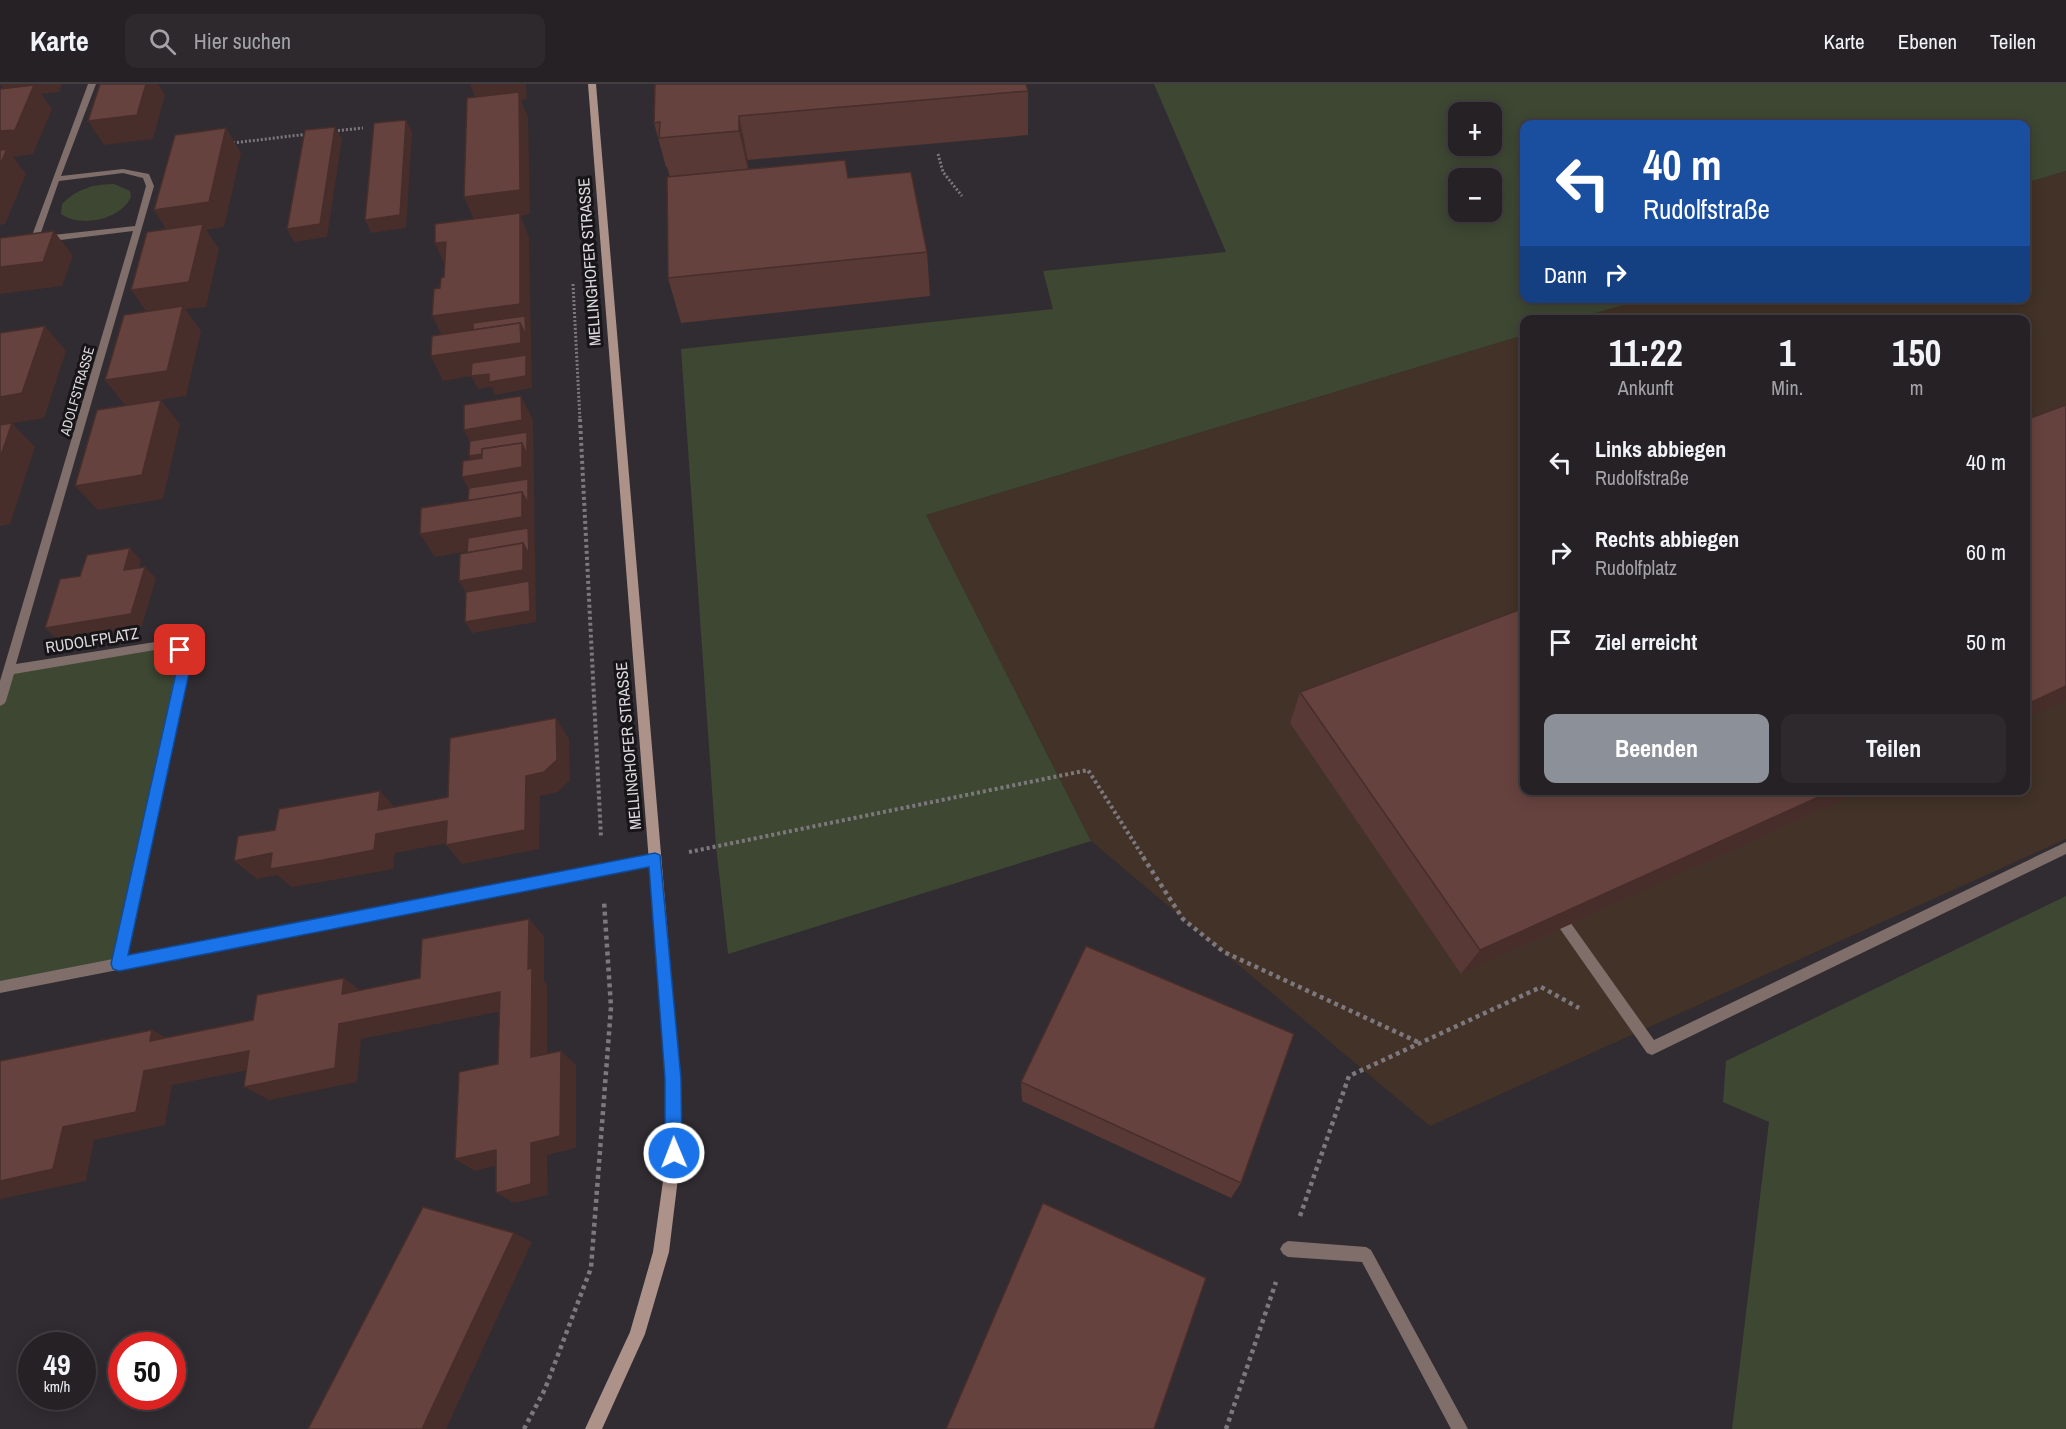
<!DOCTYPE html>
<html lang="de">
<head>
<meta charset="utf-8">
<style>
	:root { --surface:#252125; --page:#2d292d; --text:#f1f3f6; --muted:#a3a3a7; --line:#423e42; --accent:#8c9099 }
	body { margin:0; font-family:"Archivo Narrow",sans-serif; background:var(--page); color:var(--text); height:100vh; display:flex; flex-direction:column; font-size:22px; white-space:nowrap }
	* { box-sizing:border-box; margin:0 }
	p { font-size:20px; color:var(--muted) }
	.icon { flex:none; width:33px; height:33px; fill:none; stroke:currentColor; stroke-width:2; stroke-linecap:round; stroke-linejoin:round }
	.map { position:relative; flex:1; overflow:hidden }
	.details { position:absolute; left:1520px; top:231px; width:510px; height:480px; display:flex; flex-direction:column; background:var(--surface); border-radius:12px; box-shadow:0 3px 15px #0003,0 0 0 2px var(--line) }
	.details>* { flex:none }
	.hud { position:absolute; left:1520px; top:36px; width:510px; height:183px; border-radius:12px; box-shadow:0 3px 15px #0003,0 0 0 2px var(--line); background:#1a4fa0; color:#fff; overflow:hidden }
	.controls { position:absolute; left:1448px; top:18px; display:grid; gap:12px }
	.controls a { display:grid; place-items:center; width:54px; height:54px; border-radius:12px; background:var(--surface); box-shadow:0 3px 15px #0003,0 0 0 2px var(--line); font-size:30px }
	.speed { position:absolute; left:18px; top:1248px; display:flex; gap:12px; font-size:30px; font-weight:700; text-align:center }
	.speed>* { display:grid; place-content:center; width:78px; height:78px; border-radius:50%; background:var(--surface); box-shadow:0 3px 15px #0003,0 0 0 2px var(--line); line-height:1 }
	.speed small { font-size:15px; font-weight:400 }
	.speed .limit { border:9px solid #d22; background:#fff; color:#111 }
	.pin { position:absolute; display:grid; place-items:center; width:51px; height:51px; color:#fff; margin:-26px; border-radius:12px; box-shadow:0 3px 9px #0006 }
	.me { position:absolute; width:66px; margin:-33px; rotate:359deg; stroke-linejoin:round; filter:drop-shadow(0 0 4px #0008) }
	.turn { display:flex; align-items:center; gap:21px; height:126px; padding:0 24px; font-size:27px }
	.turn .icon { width:78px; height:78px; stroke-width:2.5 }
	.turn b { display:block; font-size:42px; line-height:51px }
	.then { display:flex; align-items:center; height:57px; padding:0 24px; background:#0003; gap:12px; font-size:22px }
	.eta { display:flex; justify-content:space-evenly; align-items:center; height:102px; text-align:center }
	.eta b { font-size:36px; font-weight:700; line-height:42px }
	.cta { display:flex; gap:12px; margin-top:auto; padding:12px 24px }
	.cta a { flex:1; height:69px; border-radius:12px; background:var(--accent); color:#fff; font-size:24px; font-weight:700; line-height:69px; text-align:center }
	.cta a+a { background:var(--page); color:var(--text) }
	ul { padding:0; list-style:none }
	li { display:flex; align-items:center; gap:18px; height:90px; padding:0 24px }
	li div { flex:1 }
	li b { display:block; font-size:22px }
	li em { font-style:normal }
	header { display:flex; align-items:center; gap:36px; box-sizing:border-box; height:84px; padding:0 30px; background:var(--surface); border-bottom:2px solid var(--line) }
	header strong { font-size:28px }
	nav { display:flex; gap:33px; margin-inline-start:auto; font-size:21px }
	.search { width:420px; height:54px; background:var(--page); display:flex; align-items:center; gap:15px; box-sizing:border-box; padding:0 21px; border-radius:12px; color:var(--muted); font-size:22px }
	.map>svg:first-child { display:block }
	.commercial { fill:#423227 }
	.green { fill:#3d4732; fill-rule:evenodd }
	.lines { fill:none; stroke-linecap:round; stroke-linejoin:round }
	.path-far2 { stroke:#7d787d; stroke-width:3; stroke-dasharray:2 2; stroke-linecap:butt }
	.path-far1 { stroke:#7d787d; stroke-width:4; stroke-dasharray:3 3; stroke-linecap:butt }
	.path { stroke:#7d787d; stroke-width:4.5; stroke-dasharray:4 4; stroke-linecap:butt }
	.lane { fill:#7f6e69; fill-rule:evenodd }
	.street { fill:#7f6e69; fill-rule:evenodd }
	.secondary { fill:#ad928a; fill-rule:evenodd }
	.wall { fill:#583935 }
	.shaded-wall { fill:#472e2b }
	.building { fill:#66423e; stroke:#472e2b; stroke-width:1.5 }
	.route { fill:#1a73e8; stroke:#114b97; stroke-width:1.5 }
	.labels { text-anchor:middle; stroke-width:6; stroke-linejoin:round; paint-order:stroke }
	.far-street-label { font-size:14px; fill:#dcd9dc; stroke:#171518 }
	.street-label { font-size:16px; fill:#dcd9dc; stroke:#171518 }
</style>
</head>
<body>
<header>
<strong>Karte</strong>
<div class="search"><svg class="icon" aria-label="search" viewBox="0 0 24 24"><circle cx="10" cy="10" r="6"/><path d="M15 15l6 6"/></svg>Hier suchen</div>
<nav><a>Karte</a><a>Ebenen</a><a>Teilen</a></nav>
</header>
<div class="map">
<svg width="2066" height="1345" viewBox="0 0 2066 1345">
	<rect width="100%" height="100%" fill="#312c31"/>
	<polygon class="commercial" points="2066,87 2066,755 1430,1042 1091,757 926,431 1524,251 1524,706 2025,706 2025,236 1574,235 1644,214 2025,214 2025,99"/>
	<g class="green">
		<path d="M1154 0H2066V87L2025 99V40H1524V214L1644 215 1574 235 1524 236V251L926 431 1091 757 728 870 716 762 681 265 1053 225 1043 187 1226 168ZM1458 28H1491V62H1458ZM1458 94H1491V128H1458Z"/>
		<path d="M114 100 130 107 131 113C120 136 81 144 61 130L62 120C76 105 94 100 114 100Z"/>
		<polygon points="155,562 185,572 119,880 0,903 0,617 10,586"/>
		<polygon points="2066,812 2066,1345 1732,1345 1769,1038 1723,1018 1726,977"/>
	</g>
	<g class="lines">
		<g class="path-far2">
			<polyline points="334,47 363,44"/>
			<polyline points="233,59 308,50"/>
			<polyline points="938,70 943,88 962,112"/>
			<polyline points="573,200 580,336"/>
		</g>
		<g class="path-far1">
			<polyline points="580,335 601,753"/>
			<polyline points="689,768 1088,686 1144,774"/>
		</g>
		<g class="path">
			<polyline points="1143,773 1183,835 1224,868 1420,959"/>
			<polyline points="1300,1132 1349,992 1541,903 1579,924"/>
			<polyline points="524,1345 545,1305 591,1184 611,923 604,817"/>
			<polyline points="1226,1345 1276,1198"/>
		</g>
		<g class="lane">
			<polygon points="2066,758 2066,770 1652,971 1647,969 1558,842 1560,838 1565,836 1570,838 1654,956"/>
			<polygon points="1288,1157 1366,1163 1371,1166 1468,1345 1451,1345 1362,1178 1288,1173 1283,1170 1280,1165 1283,1160"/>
		</g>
		<polygon class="street" points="88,0 96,0 61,92 123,85 149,90 154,102 16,580 155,558 179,561 191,572 127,872 655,770 659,772 661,776 659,780 0,909 0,897 113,875 179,573 171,568 155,566 14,590 6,617 4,620 0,622 0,597 133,147 44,158 40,155 44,152 135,142 146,102 143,94 123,89 59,97 38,157 34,160 30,157"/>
		<polygon class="secondary" points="588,0 596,0 680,995 681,1069 669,1168 645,1250 602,1345 585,1345 630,1248 653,1168 667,1069 666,995"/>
	</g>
	<g class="wall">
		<polygon points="1028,7 1028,51 748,76 748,85 848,94 927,168 930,212 681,239 668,194 670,93 667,83 666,83 654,39"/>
		<polygon points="1300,608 1524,706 1865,706 1461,890 1290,639"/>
		<polygon points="1021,998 1241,1099 1231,1114 1022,1017"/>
	</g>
	<g class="shaded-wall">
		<polygon points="0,0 62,0 59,8 41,10 52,25 33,70 13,73 26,90 5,140 0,141 0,47 10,13"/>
		<polygon points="146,0 158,0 165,11 153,55 104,61 88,37"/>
		<polygon points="470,0 526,0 527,15 521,16 528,33 530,130 521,132 529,154 532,304 495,311 492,303 478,305 471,292 443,297 431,272 445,257 432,232 475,138 464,113 478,21"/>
		<polygon points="739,32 748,76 749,91 739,47"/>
		<polygon points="406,36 412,48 406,144 371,149 365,136"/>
		<polygon points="335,43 342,55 327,153 294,158 287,145"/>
		<polygon points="226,44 241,69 224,143 206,146 219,165 206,223 185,225 201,247 186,312 125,321 105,296 149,231 131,206 170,151 154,126"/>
		<polygon points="54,147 73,172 62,202 0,210 0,183"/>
		<polygon points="446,158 446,184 435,159"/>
		<polygon points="45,242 66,267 44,334 0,341 0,313"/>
		<polygon points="521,312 533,336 536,538 472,549 465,538 473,520 459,497 523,459 528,457 435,473 420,450 475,417 462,393 476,384 469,372 476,370 464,346"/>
		<polygon points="161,316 180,340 163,415 98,426 75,402"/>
		<polygon points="12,339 35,363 10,440 0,442 0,374"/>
		<polygon points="130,464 141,476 136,498 124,486"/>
		<polygon points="145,483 156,494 142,542 58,556 45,544"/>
		<polygon points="2066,602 2066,616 2025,634 2025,621"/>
		<polygon points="556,634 569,655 570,696 558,708 540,712 539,765 462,780 446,761 526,692"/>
		<polygon points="1834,706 1865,706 1461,890 1480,866"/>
		<polygon points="380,707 398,727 378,726"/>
		<polygon points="447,737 463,756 395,769 393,785 344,794 292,803 277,791 257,795 234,777"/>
		<polygon points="529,835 544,852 544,897 547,901 547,987 531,973 528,885"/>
		<polygon points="344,894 365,910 342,910"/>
		<polygon points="500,908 517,924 361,955 357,998 269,1016 244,1003 339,940"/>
		<polygon points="152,946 180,961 150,957"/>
		<polygon points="249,967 274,981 172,1001 165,1041 94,1056 86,1097 0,1115 0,1097 63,1043 144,987"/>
		<polygon points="561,967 576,981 576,1064 547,1071 548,1111 514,1119 496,1109 531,1059"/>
		<polygon points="496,1066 514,1077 475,1087 455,1075"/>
		<polygon points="514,1149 532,1158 446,1345 422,1345"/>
	</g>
	<g class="building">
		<polygon points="100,0 146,0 137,31 88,37"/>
		<polygon points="655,0 1026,0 1028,7 739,32 739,47 659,54 660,38 654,39"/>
		<polygon points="34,1 15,46 0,47 0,5"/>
		<polygon points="519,8 520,106 464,113 467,14"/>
		<polygon points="406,36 400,131 365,136 374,39"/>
		<polygon points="335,43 320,140 287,145 305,46"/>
		<polygon points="226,44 209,118 154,126 175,51"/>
		<polygon points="7,65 0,81 0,66"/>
		<polygon points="845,76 848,94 911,88 927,168 668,194 667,93"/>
		<polygon points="520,129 520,220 432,232 434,205 440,204 441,194 444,193 446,158 435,159 435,140"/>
		<polygon points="203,140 189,198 131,206 147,148"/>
		<polygon points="54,147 43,178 0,183 0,154"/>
		<polygon points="183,222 167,287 105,296 124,231"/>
		<polygon points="525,232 526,251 520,239 473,246 473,239"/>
		<polygon points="520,239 521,259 431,272 432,252"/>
		<polygon points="45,242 22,309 0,313 0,249"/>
		<polygon points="526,271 526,292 489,298 489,290 471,292 472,279"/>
		<polygon points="521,312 522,336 464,346 464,321"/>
		<polygon points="161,316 142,391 75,402 97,326"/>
		<polygon points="2066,321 2066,602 2025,621 2025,336"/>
		<polygon points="12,339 0,374 0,341"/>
		<polygon points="527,348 527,371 522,359 482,365 482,370 469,372 470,357"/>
		<polygon points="522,359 522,383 462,393 463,377 482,374 482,365"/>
		<polygon points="528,395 528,419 522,408 468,417 469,404"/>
		<polygon points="522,408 522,433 420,450 421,424"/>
		<polygon points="528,444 529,470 523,459 467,469 468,454"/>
		<polygon points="523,459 523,486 459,497 460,470"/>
		<polygon points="130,464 124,486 145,483 131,530 45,544 60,495 80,492 87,471"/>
		<polygon points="529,497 530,527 465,538 466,508"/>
		<polygon points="1524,524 1524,706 1834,706 1480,866 1300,608"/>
		<polygon points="556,634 557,676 544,688 526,692 525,746 446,761 447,737 376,750 374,766 323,776 270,785 272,769 234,777 238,752 275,746 279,725 380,707 378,726 448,713 450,654"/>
		<polygon points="529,835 528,885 532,884 531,973 561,967 560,1052 531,1059 531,1100 496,1109 496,1066 455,1075 459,988 498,980 500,908 339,940 335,984 244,1003 249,967 144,987 136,1028 63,1043 53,1085 0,1097 0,977 152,946 150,957 253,936 257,911 344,894 342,910 420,894 422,855"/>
		<polygon points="1086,862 1294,950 1241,1099 1021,998"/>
		<polygon points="1043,1119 1206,1194 1154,1345 946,1345"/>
		<polygon points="423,1123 514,1149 422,1345 308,1345"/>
	</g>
	<polygon class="route" points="180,561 189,569 191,580 128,871 655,769 660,771 681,995 682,1069 679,1075 674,1077 668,1075 665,1069 665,995 649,783 119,887 113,885 111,880 178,580 178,574 173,566"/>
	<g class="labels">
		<g class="far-street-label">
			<text transform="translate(77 307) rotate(-74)" y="5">ADOLFSTRASSE</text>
		</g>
		<g class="street-label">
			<text transform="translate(589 178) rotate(-94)" y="6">MELLINGHOFER STRASSE</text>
			<text transform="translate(92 556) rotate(-9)" y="6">RUDOLFPLATZ</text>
			<text transform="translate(628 662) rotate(-95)" y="6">MELLINGHOFER STRASSE</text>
		</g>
	</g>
</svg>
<div class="controls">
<a>+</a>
<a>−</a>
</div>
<div class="speed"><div>49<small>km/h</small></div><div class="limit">50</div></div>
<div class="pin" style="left:180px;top:566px;background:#d93025"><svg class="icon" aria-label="arrive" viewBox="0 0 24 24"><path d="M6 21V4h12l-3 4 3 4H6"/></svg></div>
<svg class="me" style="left:674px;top:1069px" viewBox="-20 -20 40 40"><circle r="17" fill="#1a73e8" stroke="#fff" stroke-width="3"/><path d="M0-11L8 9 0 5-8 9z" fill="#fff"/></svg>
<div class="hud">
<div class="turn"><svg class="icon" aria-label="left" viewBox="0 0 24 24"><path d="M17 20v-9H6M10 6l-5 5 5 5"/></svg><div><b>40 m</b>Rudolfstraße</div></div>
<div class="then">Dann<svg class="icon" aria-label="right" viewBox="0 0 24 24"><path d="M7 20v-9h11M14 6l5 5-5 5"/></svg></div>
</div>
<section class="details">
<div class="eta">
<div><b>11:22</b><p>Ankunft</p></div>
<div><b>1</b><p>Min.</p></div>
<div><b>150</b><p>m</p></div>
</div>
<ul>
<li><svg class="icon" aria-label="left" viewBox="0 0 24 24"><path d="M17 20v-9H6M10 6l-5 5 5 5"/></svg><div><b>Links abbiegen</b><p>Rudolfstraße</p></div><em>40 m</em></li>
<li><svg class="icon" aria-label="right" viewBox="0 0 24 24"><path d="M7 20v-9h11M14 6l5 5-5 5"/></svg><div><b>Rechts abbiegen</b><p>Rudolfplatz</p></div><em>60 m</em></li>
<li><svg class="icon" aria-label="arrive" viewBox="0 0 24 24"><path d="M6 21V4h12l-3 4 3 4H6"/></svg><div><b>Ziel erreicht</b></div><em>50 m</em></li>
</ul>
<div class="cta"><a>Beenden</a><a>Teilen</a></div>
</section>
</div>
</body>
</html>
